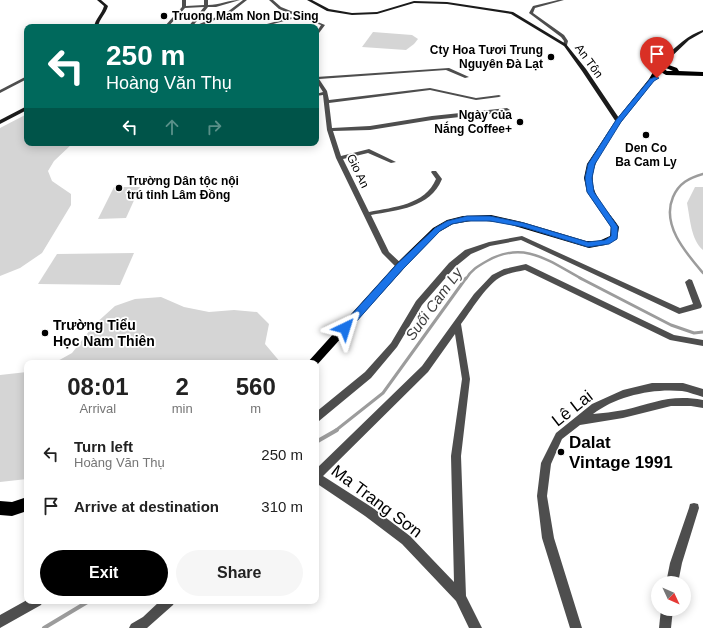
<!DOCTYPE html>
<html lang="en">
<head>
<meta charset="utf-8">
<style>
	:root { --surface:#fff; --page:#f6f6f6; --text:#222; --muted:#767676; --accent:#000 }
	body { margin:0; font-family:Arial,sans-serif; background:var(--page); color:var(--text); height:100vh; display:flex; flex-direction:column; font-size:15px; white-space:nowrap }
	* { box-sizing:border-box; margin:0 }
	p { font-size:13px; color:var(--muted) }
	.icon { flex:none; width:22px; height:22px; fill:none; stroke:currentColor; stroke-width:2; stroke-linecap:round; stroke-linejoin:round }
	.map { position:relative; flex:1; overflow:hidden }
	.details { position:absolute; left:24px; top:360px; width:295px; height:244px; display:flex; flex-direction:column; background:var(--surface); border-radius:8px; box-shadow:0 2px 10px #0003 }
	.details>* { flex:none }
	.top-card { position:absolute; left:24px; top:24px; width:295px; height:122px; border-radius:8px; box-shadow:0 2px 10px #0003; background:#00695c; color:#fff; overflow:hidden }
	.needle { width:26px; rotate:134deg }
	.fabs { position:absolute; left:651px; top:576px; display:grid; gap:8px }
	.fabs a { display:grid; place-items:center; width:40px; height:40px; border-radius:50%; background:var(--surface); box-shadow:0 2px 10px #0003; font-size:20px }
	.pin { position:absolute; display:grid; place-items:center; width:34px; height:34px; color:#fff; margin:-41px -17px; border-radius:50% 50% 50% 0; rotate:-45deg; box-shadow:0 0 4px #0007 }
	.pin .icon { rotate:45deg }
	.me { position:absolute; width:44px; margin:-22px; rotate:41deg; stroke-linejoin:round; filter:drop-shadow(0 0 3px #0008) }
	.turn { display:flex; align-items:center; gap:14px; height:84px; padding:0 16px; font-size:18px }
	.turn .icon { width:52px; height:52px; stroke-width:2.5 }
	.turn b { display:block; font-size:28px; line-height:34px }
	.lanes { display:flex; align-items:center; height:38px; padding:0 16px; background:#0003; justify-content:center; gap:20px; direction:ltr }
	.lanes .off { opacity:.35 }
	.eta { display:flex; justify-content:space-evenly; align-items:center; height:68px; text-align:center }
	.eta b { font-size:24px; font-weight:700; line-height:28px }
	.primary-button { display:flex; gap:8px; margin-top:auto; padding:8px 16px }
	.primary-button a { flex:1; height:46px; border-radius:24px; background:var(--accent); color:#fff; font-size:16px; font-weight:700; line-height:46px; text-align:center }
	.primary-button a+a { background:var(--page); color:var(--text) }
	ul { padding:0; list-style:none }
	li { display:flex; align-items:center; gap:12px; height:52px; padding:0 16px }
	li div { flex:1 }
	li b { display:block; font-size:15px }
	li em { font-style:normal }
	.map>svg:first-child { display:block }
	.green { fill:#d5d5d5 }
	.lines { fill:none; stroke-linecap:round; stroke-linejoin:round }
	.stream-far2 { stroke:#9c9c9c; stroke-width:2.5 }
	.stream-far1 { stroke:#9c9c9c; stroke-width:3 }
	.stream { stroke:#9c9c9c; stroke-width:4 }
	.street { fill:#4e4e4e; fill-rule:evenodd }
	.secondary { fill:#1b1b1b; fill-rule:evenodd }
	.primary { fill:#000; fill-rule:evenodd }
	.route { fill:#1a73e8; stroke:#114b97 }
	.poi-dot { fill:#000; stroke:#fff; stroke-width:1.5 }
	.labels { text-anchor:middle; stroke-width:3.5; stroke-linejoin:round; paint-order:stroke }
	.far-poi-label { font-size:12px; font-weight:bold; fill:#000; stroke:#fff; text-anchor:start }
	.far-street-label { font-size:12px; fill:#000; stroke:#fff }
	.poi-label { font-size:14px; font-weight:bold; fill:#000; stroke:#fff; text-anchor:start }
	.water-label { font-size:15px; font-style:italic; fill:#3d3d3d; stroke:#fff }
	.near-street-label { font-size:17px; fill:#000; stroke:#fff }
	.near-poi-label { font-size:17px; font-weight:bold; fill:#000; stroke:#fff; text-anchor:start }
</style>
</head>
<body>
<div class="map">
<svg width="703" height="628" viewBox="0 0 703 628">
	<rect width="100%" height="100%" fill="#fff"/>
	<g class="green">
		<polygon points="373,32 412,35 418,39 414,44 406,50 362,47"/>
		<polygon points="27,114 27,143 73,143 54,161 48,171 52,181 71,194 71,205 42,253 20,268 0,276 0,128"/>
		<polygon points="114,187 140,187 126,218 98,219"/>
		<path d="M695 187H703V250C691 240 690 218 687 203Z"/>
		<polygon points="134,253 120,285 38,284 57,254"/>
		<polygon points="161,297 184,307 209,312 234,310 257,312 269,324 265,344 281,363 54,363 72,353 94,325 115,306 135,299"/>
		<polygon points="27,372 27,479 0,482 0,375"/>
	</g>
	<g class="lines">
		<g class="stream-far2">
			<path d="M703 174C689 178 679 183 673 197 661 225 686 253 703 273"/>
			<path d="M466 279C471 270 478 266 487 261 524 240 549 261 582 279"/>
		</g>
		<g class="stream-far1">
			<polyline points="580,278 671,325 694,333 703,332"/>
			<polyline points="335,431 383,393 466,278"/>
		</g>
		<g class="stream">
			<polyline points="316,442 337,430"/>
			<polyline points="44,628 89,601"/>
		</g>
		<g class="street">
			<path d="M182 0H186V6L204 5V0H208V5C219 5 229 0 240 0L216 7H208L192 27H188L204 7 185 8 168 27H164L182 7Z"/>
			<polygon points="243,0 247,0 229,14 198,27 192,27 226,13"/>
			<polygon points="269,0 273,0 281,7 325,25 316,37 316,33 321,25 299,17 262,27 256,27 296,16 279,9"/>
			<polygon points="558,0 564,0 535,8 533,13 564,35 568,41 567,45 565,46 563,45 564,41 561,37 529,13 533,6"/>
			<path d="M449 68 469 77 465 78 446 70 319 79 327 91 329 100 430 88 476 98 499 95 501 96 499 97 476 100 430 90 329 103 332 128 370 126 432 116 507 108 510 110 507 112 432 120 370 130 333 131 341 156 369 149 396 162 391 163 368 153 343 159 369 212C394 207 425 205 436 179L431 172 432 171H436L442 179C430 208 398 210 371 215L389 252 404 266 400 269 397 268 382 253 336 158 327 130 323 95 316 96V94L323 92 316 81V77Z"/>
			<polygon points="27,76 27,79 0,93 0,90"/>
			<polygon points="522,236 680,308 693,304 685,282 689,279 692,280 702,306 701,308 679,314 521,240 490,246 471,254 455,267 422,305 397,347 371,378 319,421 316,422 316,412 365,372 391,343 416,301 449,263 465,250 489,242"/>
			<path d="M526 264 674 335 703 340V346L670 340 525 270C516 272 507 273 499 278 485 287 471 311 461 324L470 379 461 456 466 596 482 628H469L456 601 402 544 365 516 316 483V469L422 366 474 294 492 275 504 269ZM455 334 462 379 451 456 454 582 410 536 373 508 323 476 428 372Z"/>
			<path d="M652 383H683L703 389V397C696 395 689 392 682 391 653 388 616 396 593 414 603 413 613 412 624 410 655 403 670 394 703 400V408L691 406H671L623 418 580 425 562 439 551 464 547 496 554 538 582 628H570L542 538 537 496 541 463 556 433 592 404 623 390Z"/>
			<polygon points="694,503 698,504 699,508 682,563 678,583 666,583 670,563 689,508 690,504"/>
			<polygon points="27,600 27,601 43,601 41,605 0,628 0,615"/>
			<polygon points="160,601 175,601 173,605 147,628 129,628 131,624 143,617"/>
			<polygon points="661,609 673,609 671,628 659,628"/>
		</g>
		<g class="secondary">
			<path d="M97 0H101L108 6C106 14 99 19 98 27H94C95 19 102 14 104 6Z"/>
			<polygon points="307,0 312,0 329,9 352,13 377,12 414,1 447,2 513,12 566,44 586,69 621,121 616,122 582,71 564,46 511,14 447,4 414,3 377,14 352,15 327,11"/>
			<path d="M703 30V32L689 40 669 59H665V57C677 46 688 35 703 30Z"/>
			<polygon points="27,106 27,110 0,124 0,120"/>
		</g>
		<g class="primary">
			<path d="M666 64 677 68 679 71 703 72V76L666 75 659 71C644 102 580 155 595 192 600 204 612 216 619 227L617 239 605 245 589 248 505 223 477 220 453 224 439 232 407 265 316 366V363H307L400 260 433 228 447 220 463 216 491 215 522 222 586 241H599L610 236 611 227 587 192 584 178 587 164 616 120 649 79 656 67ZM663 68H666L673 71H667Z"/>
			<polygon points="27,497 27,511 12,516 0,515 0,501 12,502"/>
		</g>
	</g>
	<polygon class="route" points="655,77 659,78 654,81 621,122 595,164 592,178 594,192 618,227 617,239 609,244 588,247 523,227 490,221 467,221 452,224 440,231 403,269 348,331 342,331 341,328 342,325 397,264 435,228 447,221 467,216 490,216 524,223 588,242 605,240 611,236 611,227 587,192 585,178 588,164 616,120 650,79"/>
	<g class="poi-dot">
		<circle cx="164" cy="16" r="4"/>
		<circle cx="551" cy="57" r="4"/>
		<circle cx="520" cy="122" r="4"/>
		<circle cx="646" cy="135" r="4"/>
		<circle cx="119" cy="188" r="4"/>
		<circle cx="45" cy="333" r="4"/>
		<circle cx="561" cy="452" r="4"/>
	</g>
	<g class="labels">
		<g class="far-poi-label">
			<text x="172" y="20">Truong Mam Non Du Sing</text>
			<text x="543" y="54" text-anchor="end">Cty Hoa Tươi Trung<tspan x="543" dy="14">Nguyên Đà Lạt</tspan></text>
			<text x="512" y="119" text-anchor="end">Ngày của<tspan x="512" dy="14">Nắng Coffee+</tspan></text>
			<text x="646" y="152" text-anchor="middle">Den Co<tspan x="646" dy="14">Ba Cam Ly</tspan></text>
			<text x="127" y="185">Trường Dân tộc nội<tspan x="127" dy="14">trú tỉnh Lâm Đồng</tspan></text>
		</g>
		<g class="far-street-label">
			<text transform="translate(589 61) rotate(54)" y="4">An Tôn</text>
			<text transform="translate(358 171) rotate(64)" y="4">Gio An</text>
		</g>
		<g class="poi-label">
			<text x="53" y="330">Trường Tiểu<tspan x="53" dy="16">Học Nam Thiên</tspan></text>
		</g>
		<g class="water-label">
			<text transform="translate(434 304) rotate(-54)" y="5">Suối Cam Ly</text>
		</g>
		<g class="near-street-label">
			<text transform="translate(572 408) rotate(-38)" y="6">Lê Lai</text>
			<text transform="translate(377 501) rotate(37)" y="6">Ma Trang Sơn</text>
		</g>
		<g class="near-poi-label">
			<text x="569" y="448">Dalat<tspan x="569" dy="20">Vintage 1991</tspan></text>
		</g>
	</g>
</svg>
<div class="fabs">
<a><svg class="needle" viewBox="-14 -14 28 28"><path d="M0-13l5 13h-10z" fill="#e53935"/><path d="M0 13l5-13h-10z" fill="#767676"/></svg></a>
</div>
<div class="pin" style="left:657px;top:78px;background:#d93025"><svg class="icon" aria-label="arrive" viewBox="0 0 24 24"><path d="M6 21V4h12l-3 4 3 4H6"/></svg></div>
<svg class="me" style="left:345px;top:328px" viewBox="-20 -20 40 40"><path d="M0-17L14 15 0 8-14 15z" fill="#1a73e8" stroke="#fff" stroke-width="4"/></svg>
<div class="top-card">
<div class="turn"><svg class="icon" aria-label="left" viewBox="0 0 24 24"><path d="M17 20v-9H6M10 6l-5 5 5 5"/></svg><div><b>250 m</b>Hoàng Văn Thụ</div></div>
<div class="lanes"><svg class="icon" aria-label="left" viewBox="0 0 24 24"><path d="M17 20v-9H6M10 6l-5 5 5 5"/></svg><svg class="icon off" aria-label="ahead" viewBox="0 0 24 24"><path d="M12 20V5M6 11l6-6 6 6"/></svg><svg class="icon off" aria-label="right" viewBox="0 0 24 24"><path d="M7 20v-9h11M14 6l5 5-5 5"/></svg></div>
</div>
<section class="details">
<div class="eta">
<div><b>08:01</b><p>Arrival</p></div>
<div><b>2</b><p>min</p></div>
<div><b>560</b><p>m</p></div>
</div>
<ul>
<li><svg class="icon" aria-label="left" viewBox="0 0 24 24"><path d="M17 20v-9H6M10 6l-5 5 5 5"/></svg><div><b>Turn left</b><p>Hoàng Văn Thụ</p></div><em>250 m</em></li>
<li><svg class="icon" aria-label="arrive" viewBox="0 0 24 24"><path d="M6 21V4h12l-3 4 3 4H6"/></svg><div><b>Arrive at destination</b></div><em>310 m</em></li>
</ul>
<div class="primary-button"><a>Exit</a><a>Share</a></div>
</section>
</div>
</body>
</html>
